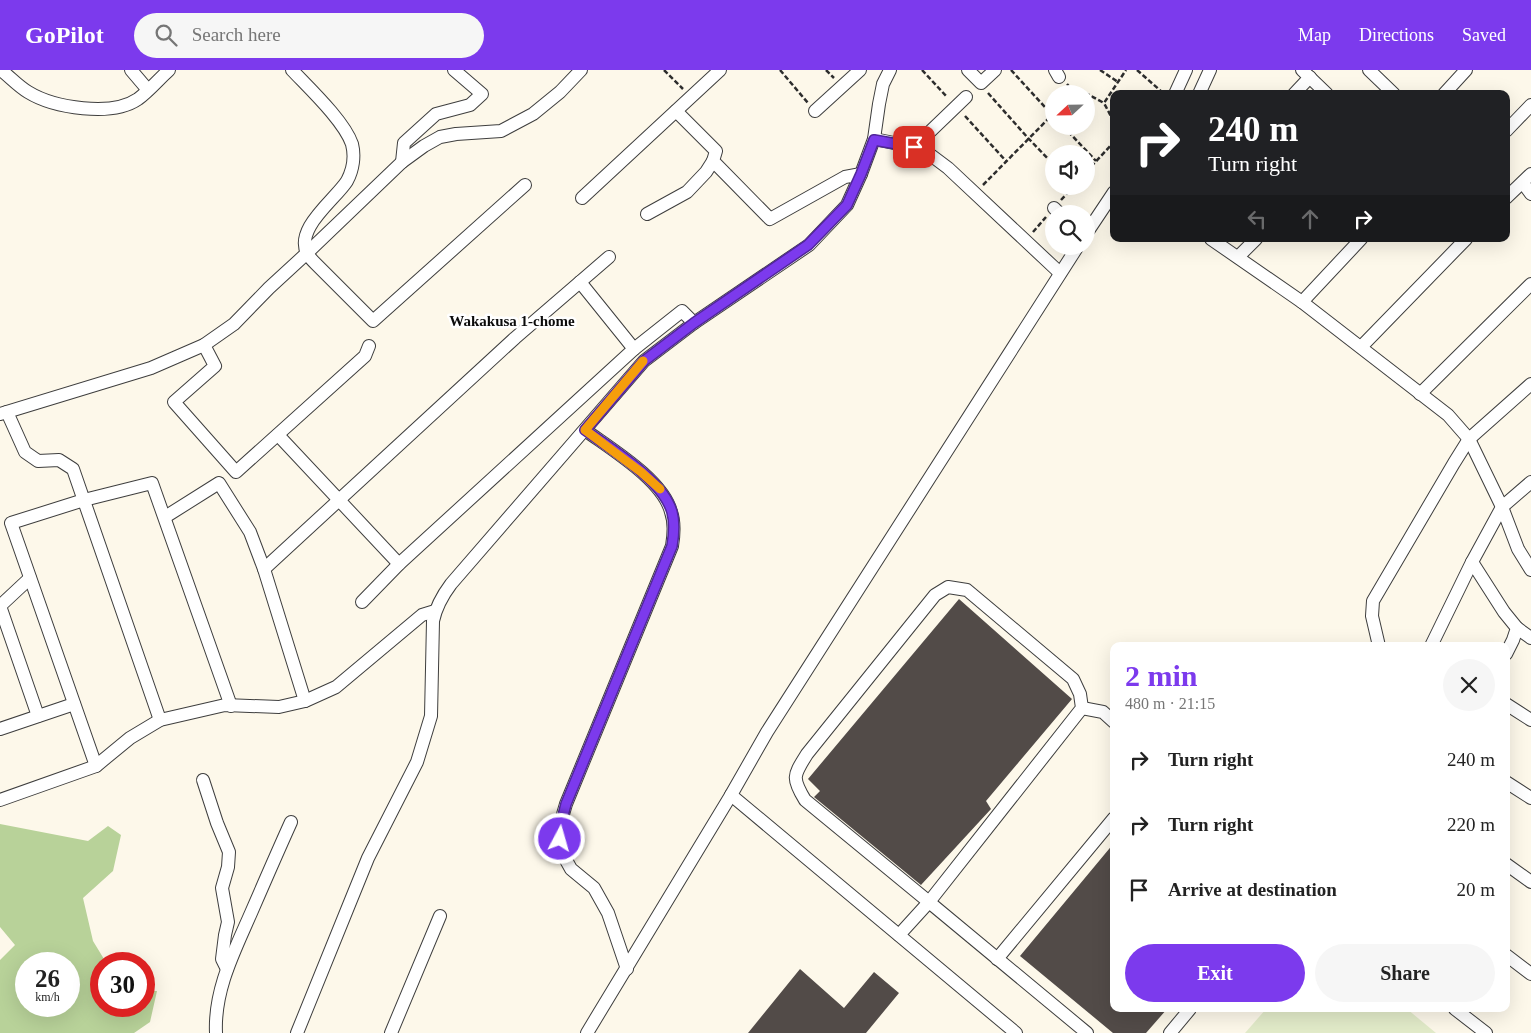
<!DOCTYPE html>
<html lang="en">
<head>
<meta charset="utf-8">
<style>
	:root { --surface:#fff; --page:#f6f6f6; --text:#222; --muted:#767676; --accent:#7c3aed }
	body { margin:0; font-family:"Times New Roman",serif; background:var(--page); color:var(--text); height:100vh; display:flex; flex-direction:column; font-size:19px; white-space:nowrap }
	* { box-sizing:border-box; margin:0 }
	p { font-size:16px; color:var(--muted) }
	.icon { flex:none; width:28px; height:28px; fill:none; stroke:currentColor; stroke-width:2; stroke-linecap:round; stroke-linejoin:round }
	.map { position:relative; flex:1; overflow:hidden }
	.sheet { position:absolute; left:1110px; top:572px; width:400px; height:370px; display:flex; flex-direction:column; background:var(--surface); border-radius:10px; box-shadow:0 5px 20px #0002 }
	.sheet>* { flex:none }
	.hud { position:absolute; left:1110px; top:20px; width:400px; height:152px; border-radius:10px; box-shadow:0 5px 20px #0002; background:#202124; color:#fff; overflow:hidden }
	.needle { width:32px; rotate:248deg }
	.fabs { position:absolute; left:1045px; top:15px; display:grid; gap:10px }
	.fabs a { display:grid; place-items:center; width:50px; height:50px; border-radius:50%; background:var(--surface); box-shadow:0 5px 20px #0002; font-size:25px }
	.speed { position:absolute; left:15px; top:882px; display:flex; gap:10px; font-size:25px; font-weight:700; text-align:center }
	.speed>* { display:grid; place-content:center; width:65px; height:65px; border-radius:50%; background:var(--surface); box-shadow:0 5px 20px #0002; line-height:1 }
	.speed small { font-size:12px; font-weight:400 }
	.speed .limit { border:8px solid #d22; background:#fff; color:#111 }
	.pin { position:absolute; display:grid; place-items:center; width:42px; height:42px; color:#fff; margin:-21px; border-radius:10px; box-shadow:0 2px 8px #0006 }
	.me { position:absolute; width:55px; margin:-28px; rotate:6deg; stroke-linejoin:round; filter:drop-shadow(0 0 4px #0008) }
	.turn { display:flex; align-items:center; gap:18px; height:105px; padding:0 15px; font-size:22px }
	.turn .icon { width:65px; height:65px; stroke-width:2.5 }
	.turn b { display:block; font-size:35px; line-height:42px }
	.lanes { display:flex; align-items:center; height:48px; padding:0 15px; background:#0003; justify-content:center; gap:25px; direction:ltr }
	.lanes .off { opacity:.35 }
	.round { display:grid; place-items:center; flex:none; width:52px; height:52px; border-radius:26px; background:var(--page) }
	.headline { display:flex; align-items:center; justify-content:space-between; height:85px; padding:0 15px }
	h1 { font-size:30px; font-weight:700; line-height:38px; color:var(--accent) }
	.button { display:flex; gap:10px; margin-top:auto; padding:10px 15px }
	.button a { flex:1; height:58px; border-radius:30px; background:var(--accent); color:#fff; font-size:20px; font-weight:700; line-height:58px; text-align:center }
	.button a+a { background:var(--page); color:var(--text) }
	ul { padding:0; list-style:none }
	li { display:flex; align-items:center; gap:15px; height:65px; padding:0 15px }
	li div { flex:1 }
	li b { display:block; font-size:19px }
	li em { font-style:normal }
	header { display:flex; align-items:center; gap:30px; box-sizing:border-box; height:70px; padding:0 25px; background:var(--accent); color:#fff }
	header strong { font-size:24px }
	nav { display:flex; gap:28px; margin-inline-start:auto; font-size:18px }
	.search { width:350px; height:45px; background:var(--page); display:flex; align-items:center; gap:12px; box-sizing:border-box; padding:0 18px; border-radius:28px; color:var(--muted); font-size:19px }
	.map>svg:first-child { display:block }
	.forest { fill:#b8d299; fill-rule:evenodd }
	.pitch { fill:#e2ebc9 }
	.building { fill:#524b48 }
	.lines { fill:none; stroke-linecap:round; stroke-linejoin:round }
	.minor-casing { stroke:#3e3e3e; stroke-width:14 }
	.path { stroke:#2d2d2d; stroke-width:2.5; stroke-dasharray:5 2.5; stroke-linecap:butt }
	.minor { stroke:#fff; stroke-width:12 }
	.route-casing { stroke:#51269a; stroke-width:12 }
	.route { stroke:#7c3aed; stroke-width:9 }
	.slow { stroke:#f59e0b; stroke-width:9 }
	.labels { text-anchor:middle; stroke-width:5; stroke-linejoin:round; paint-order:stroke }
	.neighbourhood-label { font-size:15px; font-weight:bold; fill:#0b0b0b; stroke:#fff }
</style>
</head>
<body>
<header>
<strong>GoPilot</strong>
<div class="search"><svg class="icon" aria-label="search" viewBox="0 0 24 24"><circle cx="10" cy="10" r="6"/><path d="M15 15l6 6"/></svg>Search here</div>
<nav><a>Map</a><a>Directions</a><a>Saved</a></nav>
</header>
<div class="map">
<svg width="1531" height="963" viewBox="0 0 1531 963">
	<rect width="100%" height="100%" fill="#fdf8ea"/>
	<path class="forest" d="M0 754 88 771 108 756 121 765 113 801 83 828 93 871 107 894H101V936H144V921H157L150 952 134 963H0V890L15 875 0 857ZM26 894H69V936H26Z"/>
	<polygon class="pitch" points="1266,939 1407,939 1436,963 1245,963"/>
	<g class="building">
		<polygon points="959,529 1072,629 986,731 991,739 921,815 814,727 820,721 808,709"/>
		<polygon points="1114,773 1114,939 1167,939 1146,963 1113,963 1020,886"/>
		<polygon points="800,899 844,938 874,902 899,923 866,963 748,963"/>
	</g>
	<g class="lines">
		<g class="minor-casing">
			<g id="minor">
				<path d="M1 0C10 7 18 16 28 22 54 38 112 47 138 29 149 21 159 9 169 0"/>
				<polyline points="131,0 148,20"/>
				<path d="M292 0C310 19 344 51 352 74 355 86 353 100 347 111 335 130 293 159 308 185 310 188 313 191 316 194L373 251 525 115"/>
				<polyline points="968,0 981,13 995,0"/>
				<polyline points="1055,0 1059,7"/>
				<polyline points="1302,0 1327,24"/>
				<polyline points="1369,0 1394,24"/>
				<polyline points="1175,24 1186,0"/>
				<polyline points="1199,24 1210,0"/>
				<polyline points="1294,24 1310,7"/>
				<polyline points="1444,24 1466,0"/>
				<polyline points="676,41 716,81 713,91 770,149 845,107 861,104"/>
				<polyline points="815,41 860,0"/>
				<polyline points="1506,61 1531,35"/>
				<polyline points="874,69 914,77 932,86 948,98 1060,203"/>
				<polyline points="914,77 966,27"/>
				<polyline points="402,92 404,73 436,44 470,35 482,24 454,0"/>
				<polyline points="1523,113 1531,124"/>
				<polyline points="582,128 720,0"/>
				<polyline points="1506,128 1531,104"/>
				<polyline points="1054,138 1060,144"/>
				<polyline points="647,144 687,122 706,102 713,91"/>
				<polyline points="1086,164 1114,122"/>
				<polyline points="1211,169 1302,232 1448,345 1469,369 1502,437 1518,479 1531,500"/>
				<polyline points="1238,187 1256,169"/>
				<polyline points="580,212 609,187"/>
				<polyline points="1302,232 1361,169"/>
				<polyline points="204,275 215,296 174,332 236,402 365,286 369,276"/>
				<polyline points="1361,277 1466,169"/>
				<polyline points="1420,324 1531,214"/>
				<polyline points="7,342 25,382 38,391 59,390 73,399 160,650"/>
				<polyline points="0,344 151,298 204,275 234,254 269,218 307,183 402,92 424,76 440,67 456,64 501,61 533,44 560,22 581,0"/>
				<path d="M585 360C611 379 663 410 671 442 675 453 674 464 672 476L566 734 559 758 561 781 571 799 594 818 608 843 627 899"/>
				<polyline points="278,365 399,494"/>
				<polyline points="165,447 219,413 250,462 264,499"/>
				<polyline points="30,508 0,536 38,646"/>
				<path d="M948 517 967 520 1073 609 1080 624 1082 638 929 832 805 730C791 707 794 705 807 684L935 525Z"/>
				<polyline points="362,532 399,494 634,279"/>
				<polyline points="1517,558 1531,568"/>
				<polyline points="1379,576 1372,546 1373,531 1454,393 1469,369 1531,314"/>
				<polyline points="1431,576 1472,492"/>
				<polyline points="1506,584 1513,570 1517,558 1504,542 1472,492 1502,437 1531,412"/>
				<polyline points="305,631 264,499 515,268 580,212 634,279 682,241 694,253"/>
				<polyline points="1506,634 1531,650"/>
				<polyline points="1082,638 1103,642 1114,652"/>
				<polyline points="0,659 74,634"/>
				<polyline points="96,696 11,453 84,430 152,413 231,636"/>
				<polyline points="203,710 217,753 229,782 228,797 222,818 228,852 225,865 222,889 227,899"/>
				<polyline points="1506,712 1531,728"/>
				<polyline points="731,725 1016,963"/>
				<polyline points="0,730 96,696 130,668 160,650 225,635 279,637 305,631 336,617 422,545 435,541"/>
				<polyline points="1506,794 1531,812"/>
				<polyline points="899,865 929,832 1087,963"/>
				<polyline points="1506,885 1531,904"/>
				<polyline points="997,889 1114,748"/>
				<polyline points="1455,939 1486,963"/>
				<path d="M216 963C214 920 234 882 251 843 264 813 277 783 291 752"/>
				<path d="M297 963 368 788 417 692 431 646 433 551C436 537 442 526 451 514L644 291 694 253 809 175 847 135 861 104 874 69 879 34 883 14 890 0"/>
				<polyline points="391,963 440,846"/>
				<polyline points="587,963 731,725 767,662 1078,176"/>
				<polyline points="1170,963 1190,939"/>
			</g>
		</g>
		<g class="path">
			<polyline points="664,0 683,19"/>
			<polyline points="780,0 808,33"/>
			<polyline points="826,0 834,8"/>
			<polyline points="922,0 947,27"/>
			<polyline points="1011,0 1054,47"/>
			<polyline points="1100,0 1118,12"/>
			<polyline points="1137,0 1162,22"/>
			<polyline points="1067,14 1074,22"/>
			<polyline points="988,23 1028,68 1054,95"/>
			<polyline points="1073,24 1078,19 1104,33"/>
			<polyline points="965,46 1006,91"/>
			<polyline points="1114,52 1104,33 1126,0"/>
			<polyline points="1063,56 1096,91"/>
			<polyline points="1086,102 1114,72"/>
			<polyline points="983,115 1054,43"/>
			<polyline points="1061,130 1074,116"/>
			<polyline points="1033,162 1046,147"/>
		</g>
		<use href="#minor" class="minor"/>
	</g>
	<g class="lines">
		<g class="route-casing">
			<path id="route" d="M560 769V758L566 734 672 476C674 464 675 453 672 442 663 410 611 379 585 360L644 291 694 253 808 175 847 135 861 104 874 70 914 77"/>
		</g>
		<use href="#route" class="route"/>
		<polyline class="slow" points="643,291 585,360 641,402 660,419"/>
	</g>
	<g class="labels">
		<g class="neighbourhood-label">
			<text x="512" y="256">Wakakusa 1-chome</text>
		</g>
	</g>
</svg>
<div class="fabs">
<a><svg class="needle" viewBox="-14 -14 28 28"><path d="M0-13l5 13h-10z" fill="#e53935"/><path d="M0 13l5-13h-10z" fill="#767676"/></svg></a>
<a><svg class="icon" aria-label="sound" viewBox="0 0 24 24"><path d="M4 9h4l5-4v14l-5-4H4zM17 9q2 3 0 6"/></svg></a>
<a><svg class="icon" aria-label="search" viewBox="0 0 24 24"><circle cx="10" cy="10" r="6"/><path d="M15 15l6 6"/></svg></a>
</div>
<div class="speed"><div>26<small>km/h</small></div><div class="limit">30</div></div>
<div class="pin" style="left:914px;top:77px;background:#d93025"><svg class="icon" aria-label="arrive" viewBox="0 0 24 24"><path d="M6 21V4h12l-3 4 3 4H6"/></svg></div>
<svg class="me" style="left:560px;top:769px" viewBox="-20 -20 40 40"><circle r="17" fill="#7c3aed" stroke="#fff" stroke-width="3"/><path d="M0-11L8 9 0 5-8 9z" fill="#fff"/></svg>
<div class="hud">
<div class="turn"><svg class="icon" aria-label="right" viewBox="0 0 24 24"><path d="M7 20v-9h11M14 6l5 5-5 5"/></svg><div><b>240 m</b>Turn right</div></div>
<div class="lanes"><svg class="icon off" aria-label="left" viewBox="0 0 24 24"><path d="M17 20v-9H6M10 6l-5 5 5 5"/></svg><svg class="icon off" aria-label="ahead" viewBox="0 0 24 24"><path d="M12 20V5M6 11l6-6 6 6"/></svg><svg class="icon" aria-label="right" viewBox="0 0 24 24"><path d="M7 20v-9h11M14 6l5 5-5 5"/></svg></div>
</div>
<section class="sheet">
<div class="headline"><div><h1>2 min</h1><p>480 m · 21:15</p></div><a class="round"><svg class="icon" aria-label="close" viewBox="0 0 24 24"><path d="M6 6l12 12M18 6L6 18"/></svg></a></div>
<ul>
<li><svg class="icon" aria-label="right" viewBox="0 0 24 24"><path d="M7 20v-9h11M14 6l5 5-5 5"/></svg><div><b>Turn right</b></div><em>240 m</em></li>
<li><svg class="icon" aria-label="right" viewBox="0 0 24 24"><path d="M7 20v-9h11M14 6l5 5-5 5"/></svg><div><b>Turn right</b></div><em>220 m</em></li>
<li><svg class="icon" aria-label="arrive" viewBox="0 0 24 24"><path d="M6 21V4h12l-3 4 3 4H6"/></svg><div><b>Arrive at destination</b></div><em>20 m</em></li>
</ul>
<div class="button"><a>Exit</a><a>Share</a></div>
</section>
</div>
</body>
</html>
